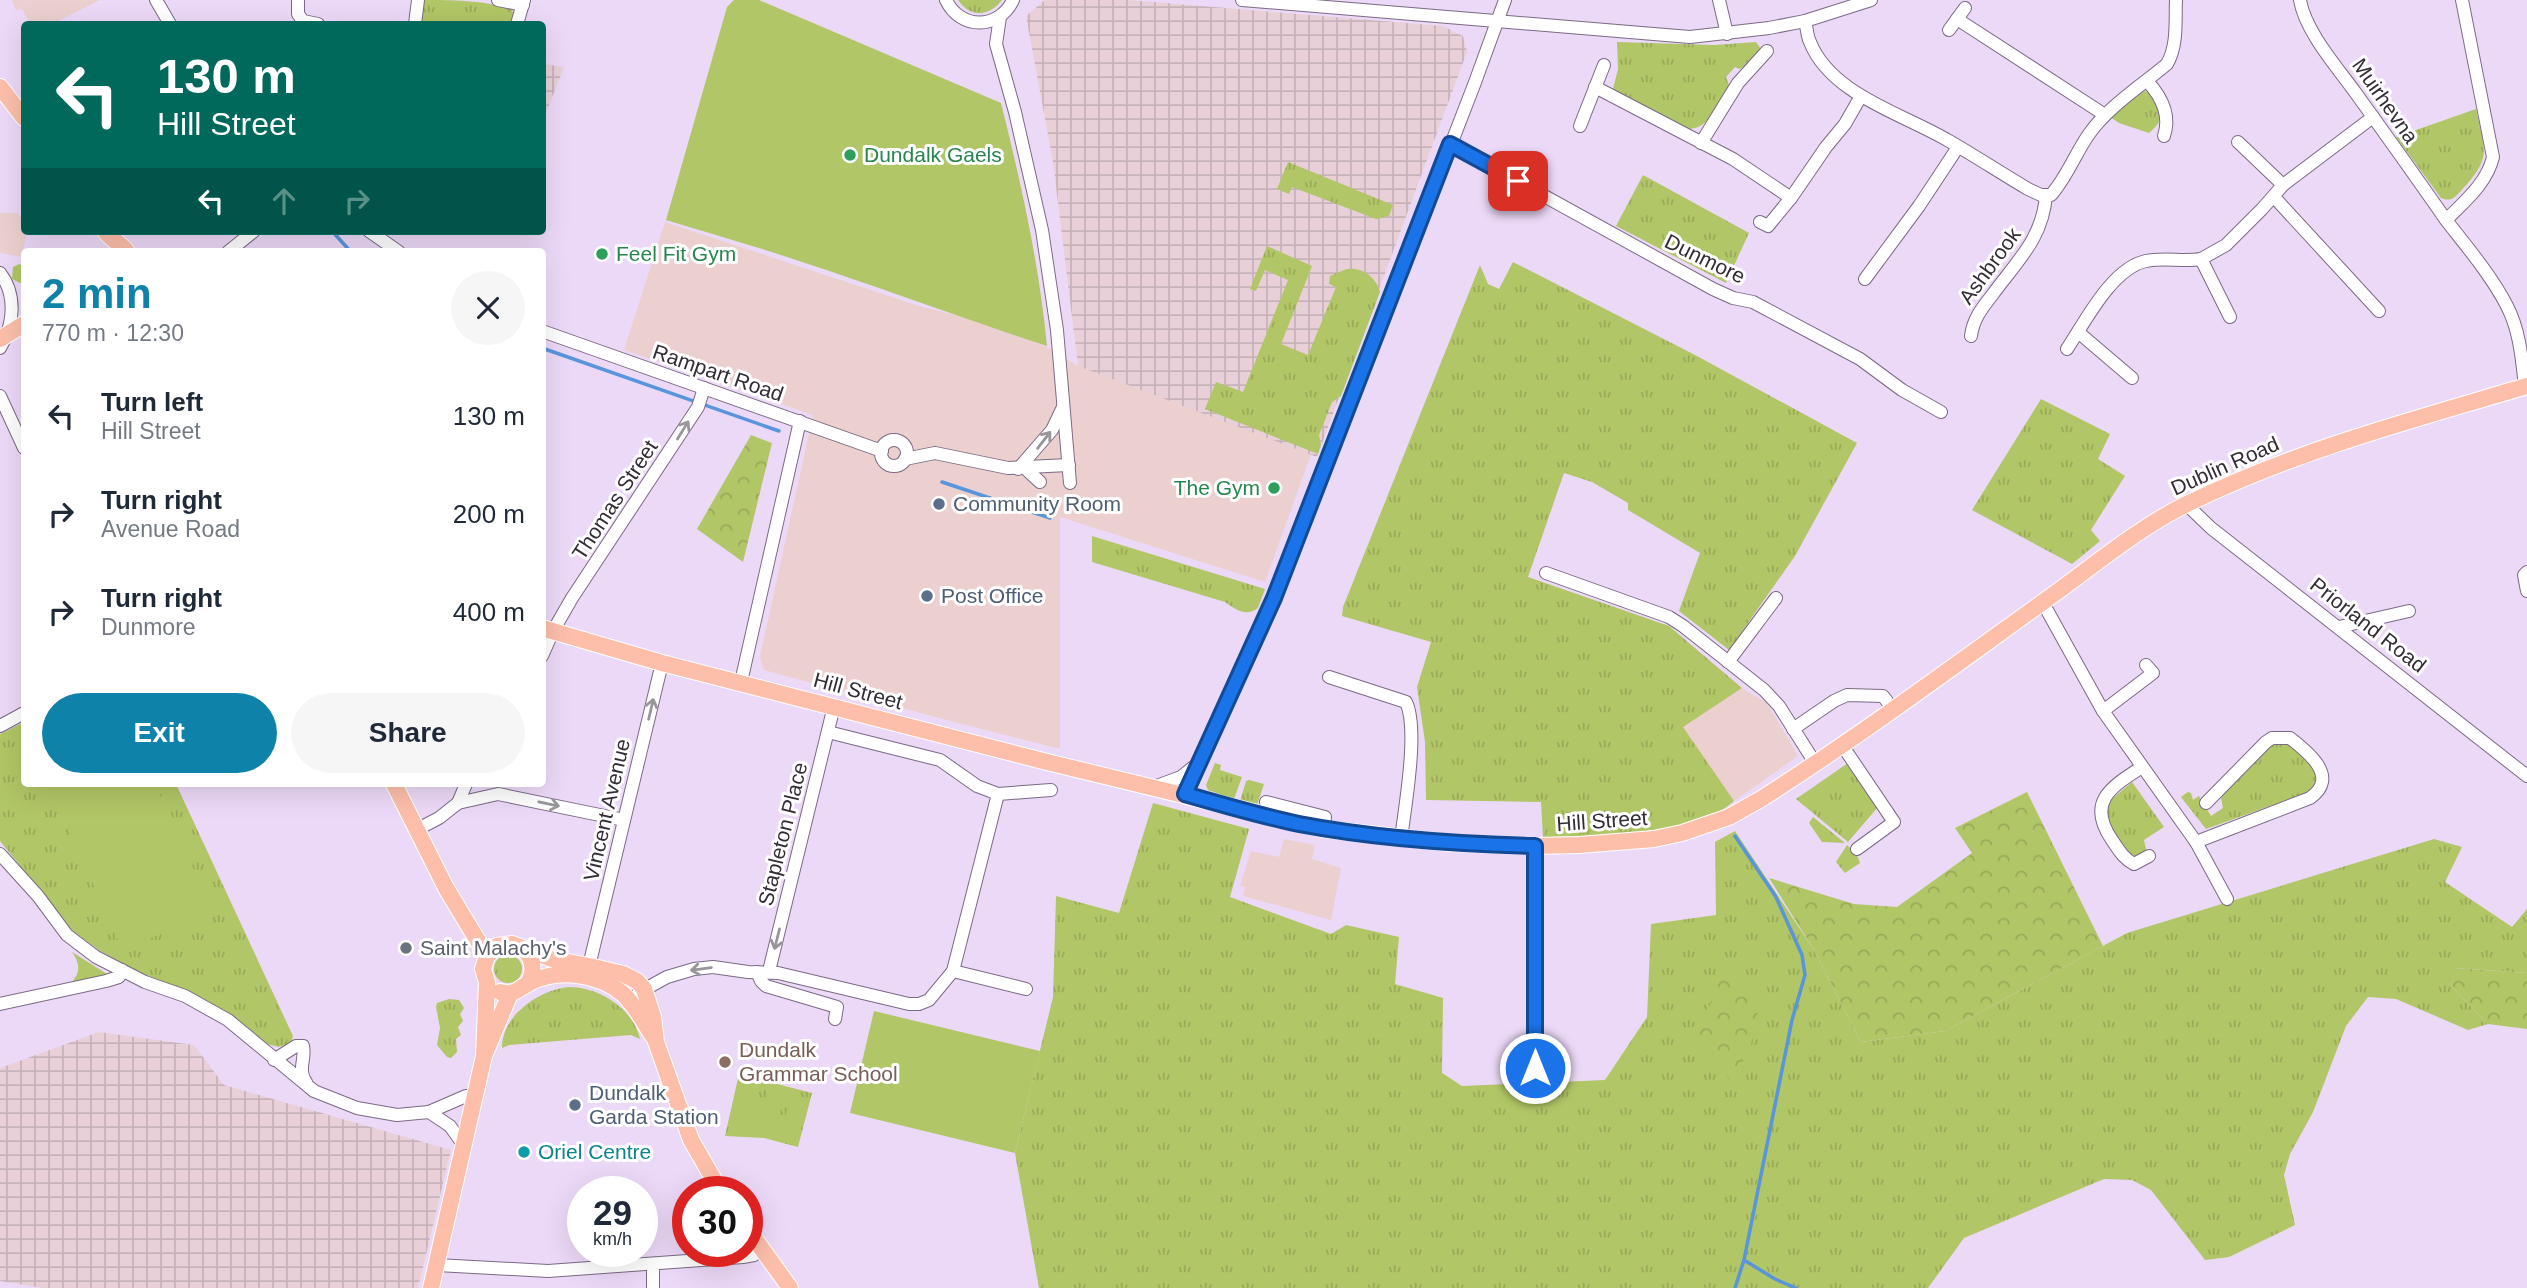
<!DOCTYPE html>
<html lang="en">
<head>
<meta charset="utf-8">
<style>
	:root { --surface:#fff; --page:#f6f6f7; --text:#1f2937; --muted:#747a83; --accent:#0f82a9 }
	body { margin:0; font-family:Arial,sans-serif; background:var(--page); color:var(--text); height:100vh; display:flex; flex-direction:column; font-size:26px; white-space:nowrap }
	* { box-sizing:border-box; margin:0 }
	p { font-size:23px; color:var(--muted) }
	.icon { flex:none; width:38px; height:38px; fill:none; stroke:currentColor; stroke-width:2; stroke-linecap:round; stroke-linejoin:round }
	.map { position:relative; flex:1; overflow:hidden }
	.drawer { position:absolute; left:21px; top:248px; width:525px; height:539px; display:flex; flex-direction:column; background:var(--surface); border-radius:7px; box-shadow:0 7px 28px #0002 }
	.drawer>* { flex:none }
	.hud { position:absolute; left:21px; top:21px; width:525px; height:214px; border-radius:7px; box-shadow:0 7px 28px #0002; background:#00695c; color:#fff; overflow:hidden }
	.speed { position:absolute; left:567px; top:1176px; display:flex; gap:14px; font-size:35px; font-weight:700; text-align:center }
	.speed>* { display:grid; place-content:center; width:91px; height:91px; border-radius:50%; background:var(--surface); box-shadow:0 7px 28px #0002; line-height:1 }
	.speed small { font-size:18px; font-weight:400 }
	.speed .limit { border:10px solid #d22; background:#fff; color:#111 }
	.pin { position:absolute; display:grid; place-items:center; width:60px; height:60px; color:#fff; margin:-30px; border-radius:14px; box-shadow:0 4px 10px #0006 }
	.me { position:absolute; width:77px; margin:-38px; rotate:0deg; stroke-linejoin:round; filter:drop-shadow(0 0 5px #0008) }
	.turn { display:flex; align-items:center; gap:24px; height:147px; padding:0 21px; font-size:32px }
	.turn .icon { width:91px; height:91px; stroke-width:2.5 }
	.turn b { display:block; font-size:49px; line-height:60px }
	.lanes { display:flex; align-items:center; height:66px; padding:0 21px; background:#0003; justify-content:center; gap:35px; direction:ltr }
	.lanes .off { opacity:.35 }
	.round { display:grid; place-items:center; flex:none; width:74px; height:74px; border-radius:37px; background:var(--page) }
	.headline { display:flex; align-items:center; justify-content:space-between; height:119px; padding:0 21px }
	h1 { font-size:42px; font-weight:700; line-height:52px; color:var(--accent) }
	.primary-button { display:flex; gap:14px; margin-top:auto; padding:14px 21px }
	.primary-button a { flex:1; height:80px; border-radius:42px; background:var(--accent); color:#fff; font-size:28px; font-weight:700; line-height:80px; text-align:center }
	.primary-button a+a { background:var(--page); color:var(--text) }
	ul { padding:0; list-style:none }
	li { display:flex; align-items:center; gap:21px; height:98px; padding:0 21px }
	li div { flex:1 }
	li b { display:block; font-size:26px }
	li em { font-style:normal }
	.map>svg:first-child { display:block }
	.commercial { fill:#ebd0cf }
	.industrial { fill:url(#industrial-grid) }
	.grass { fill:url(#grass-tufts) }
	.forest { fill:url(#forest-crowns) }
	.pitch { fill:#b1c666 }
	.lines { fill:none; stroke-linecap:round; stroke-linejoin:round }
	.stream { stroke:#5895dc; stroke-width:3.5 }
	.minor-casing { stroke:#7b6a85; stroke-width:14 }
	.major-casing { stroke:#fff; stroke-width:18 }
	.minor { stroke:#fff; stroke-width:12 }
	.major { stroke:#fdbfaa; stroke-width:16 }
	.oneway { stroke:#99969b }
	.route-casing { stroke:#114b97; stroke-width:18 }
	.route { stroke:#1a73e8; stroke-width:12 }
	.leisure-dot { fill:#2e9e5b; stroke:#fff; stroke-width:2.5 }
	.service-dot { fill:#5c6f8a; stroke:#fff; stroke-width:2.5 }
	.worship-dot { fill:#6b7280; stroke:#fff; stroke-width:2.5 }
	.education-dot { fill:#8d6e63; stroke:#fff; stroke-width:2.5 }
	.culture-dot { fill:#0f9aa8; stroke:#fff; stroke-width:2.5 }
	.labels { text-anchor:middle; stroke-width:6; stroke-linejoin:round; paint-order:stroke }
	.street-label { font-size:21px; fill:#332c37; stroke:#fff }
	.leisure-label { font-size:21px; fill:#27864d; stroke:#fff; text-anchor:start }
	.service-label { font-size:21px; fill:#4e5e75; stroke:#fff; text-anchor:start }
	.worship-label { font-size:21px; fill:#5b616d; stroke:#fff; text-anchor:start }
	.education-label { font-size:21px; fill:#785e54; stroke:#fff; text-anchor:start }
	.culture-label { font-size:21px; fill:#0d838f; stroke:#fff; text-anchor:start }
</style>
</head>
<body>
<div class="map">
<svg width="2527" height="1288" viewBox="0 0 2527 1288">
	<defs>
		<pattern id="industrial-grid" width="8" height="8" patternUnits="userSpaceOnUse" patternTransform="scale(1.75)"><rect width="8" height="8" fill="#e9d0d8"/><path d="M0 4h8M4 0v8" fill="none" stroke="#c8b3ba"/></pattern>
		<pattern id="grass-tufts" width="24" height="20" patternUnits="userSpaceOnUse" patternTransform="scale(1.75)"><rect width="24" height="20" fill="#b1c666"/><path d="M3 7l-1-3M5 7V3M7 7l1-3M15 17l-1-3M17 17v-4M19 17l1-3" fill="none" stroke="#99aa59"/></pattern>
		<pattern id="forest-crowns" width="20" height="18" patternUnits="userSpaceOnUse" patternTransform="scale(1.75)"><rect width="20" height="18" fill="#b1c666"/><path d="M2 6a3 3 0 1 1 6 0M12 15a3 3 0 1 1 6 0" fill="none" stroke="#99aa59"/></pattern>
	</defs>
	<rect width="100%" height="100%" fill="#ecd9f8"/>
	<g class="commercial">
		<polygon points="12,0 100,0 52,24 31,24 22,9 16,10"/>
		<polygon points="0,213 18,213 24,223 24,231 27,231 22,257 0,253"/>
		<polygon points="665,222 919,306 960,316 1047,347 1078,366 1311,454 1265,582 1060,517 1060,749 939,718 764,670 760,657 813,415 624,350"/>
		<polygon points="1742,688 1767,703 1798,756 1734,801 1682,727"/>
		<polygon points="1284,839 1315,845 1312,859 1341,868 1331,920 1243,896 1245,887 1240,886 1251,851 1279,857"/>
	</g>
	<g class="industrial">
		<polygon points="1045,0 1129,0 1443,26 1463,36 1467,52 1317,457 1078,366 1053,162 1026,16"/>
		<polygon points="543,64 564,67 543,120 542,64"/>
		<polygon points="99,1032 194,1045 224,1085 451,1150 418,1288 42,1288 0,1281 0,1068"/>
	</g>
	<g class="grass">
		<path d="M424 0C452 0 487 0 512 10L514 17 512 24H420Z"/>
		<path d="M958 0H1002C989 17 970 18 958 0Z"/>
		<path d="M1617 42 1714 45 1756 42 1761 49 1744 67 1739 69 1735 67 1726 77 1729 85C1719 102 1711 128 1689 129L1613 89 1618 69Z"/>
		<path d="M2145 91 2152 95C2160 114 2167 118 2149 133L2119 123 2110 117 2140 92Z"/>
		<path d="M2476 109C2485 152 2493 157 2460 192 2454 198 2451 202 2441 198L2396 137Z"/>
		<polygon points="1288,162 1393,205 1389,216 1376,219 1292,187 1289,194 1277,189"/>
		<polygon points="1643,175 1749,233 1726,283 1616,226"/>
		<path d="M1267 246 1312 266 1281 344 1308 355 1336 287 1329 284 1330 276C1335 274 1342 270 1348 269 1362 267 1377 278 1380 292L1341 396 1332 402 1319 435 1321 445 1318 454 1205 409 1216 382 1243 392 1288 280 1265 270 1256 291 1250 289Z"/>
		<path d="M1513 262 1695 355 1857 443 1795 556 1729 650 1679 611 1700 553 1628 510V503L1592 482 1564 473 1528 577 1669 626 1742 688 1683 727 1734 801C1698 835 1592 836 1543 837L1541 802 1426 800 1425 742 1417 687 1431 642 1342 616 1343 607 1480 265 1488 284 1499 289Z"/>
		<polygon points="19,264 24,266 24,282 20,283 12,279 13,267"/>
		<polygon points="2041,399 2110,434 2098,459 2125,476 2091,530 2100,541 2072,564 1972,510"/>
		<path d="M1092 536 1265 589 1258 608C1246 617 1236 610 1225 602L1092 562Z"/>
		<polygon points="24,722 24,784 176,784 293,1036 291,1043 279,1047 263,1043 176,987 139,972 100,951 73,931 0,841 0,734"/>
		<path d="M2284 741 2317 768C2316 780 2315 785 2306 793L2206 829 2181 797 2188 792 2191 793 2193 800 2199 796 2211 816 2223 808 2221 798 2223 794 2271 744Z"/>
		<polygon points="1215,763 1221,765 1220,770 1242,777 1234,799 1208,790 1206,785"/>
		<polygon points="1848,763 1878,807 1848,842 1796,799"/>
		<polygon points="1249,780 1264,784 1257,805 1240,801 1246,781"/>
		<path d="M2132 782 2164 827 2144 840 2146 850 2144 854 2135 856C2117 847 2107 822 2107 803Z"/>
		<polygon points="1153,803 1249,829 1230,897 1331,934 1346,925 1399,937 1395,984 1443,998 1442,1073 1462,1086 1605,1080 1647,1017 1651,924 1716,915 1715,842 1735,831 1814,950 1861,1042 1945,1031 2127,933 2434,839 2462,847 2445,882 2512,927 2527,909 2527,973 2456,968 2451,986 2488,1024 2468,1030 2396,999 2368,997 2346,1026 2313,1112 2290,1154 2284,1175 2295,1225 2229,1257 2205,1260 2151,1190 2132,1180 2104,1179 1964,1238 1928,1288 1039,1288 1015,1153 1053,997 1056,896 1119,913"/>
		<polygon points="1813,817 1845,843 1822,842 1809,823"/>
		<polygon points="1847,845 1857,855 1860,863 1845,873 1836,862"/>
		<path d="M72 952 107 974V977L71 983C81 973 80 963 72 952Z"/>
		<circle cx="508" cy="969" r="14"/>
		<path d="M569 987C599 987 634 1009 640 1039L631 1035 509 1045 502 1048C502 1015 539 990 569 987Z"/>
		<polygon points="449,999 459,1000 464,1008 460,1014 463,1021 458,1027 461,1035 456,1039 457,1052 451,1058 447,1057 437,1045 440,1028 436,1007 437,1003"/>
		<polygon points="739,1074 812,1093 798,1147 764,1138 725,1136"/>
	</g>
	<g class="forest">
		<polygon points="751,435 772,443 743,562 697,529"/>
		<polygon points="2027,792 2103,946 1945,1031 1861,1042 1814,950 1769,878 1854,904 1897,907 1972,853 1955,828"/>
		<polygon points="1728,962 1759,1005 1750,1050 1730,1080 1694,1043"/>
		<polygon points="2455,968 2527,973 2527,1029 2488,1024 2451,986"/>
	</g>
	<g class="pitch">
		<path d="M734 0H759L1001 103C1021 183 1039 263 1047 346 964 319 882 288 799 261 755 246 711 234 666 220L727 7Z"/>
		<polygon points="82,784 155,784 212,910 123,951 54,797"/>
		<polygon points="874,1011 1040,1051 1015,1153 850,1113"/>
		<polygon points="742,1085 760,1089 750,1131 732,1127"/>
		<polygon points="767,1091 784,1095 775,1136 757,1132"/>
		<polygon points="790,1095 807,1099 798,1140 781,1136"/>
	</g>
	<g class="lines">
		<g class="stream">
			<polyline points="332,231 351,252"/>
			<polyline points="542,348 779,431"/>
			<polyline points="942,482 1050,518"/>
			<polyline points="1735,836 1776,897 1802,955 1805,975 1792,1020 1744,1260 1735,1288"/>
			<polyline points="1744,1260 1775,1279 1796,1288"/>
		</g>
		<g class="minor-casing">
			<g id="minor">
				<polyline points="156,0 170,24"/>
				<polyline points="298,0 298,14 303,21 318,24"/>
				<polyline points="498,0 523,5"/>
				<path d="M946 0C960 30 999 30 1013 0"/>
				<polyline points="1242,0 1690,37 1769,28 1805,21 1871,0"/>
				<polyline points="1719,0 1727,34"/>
				<path d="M2300 0C2305 31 2337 67 2355 92 2386 135 2416 177 2446 220"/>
				<path d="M2462 0 2493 157C2487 183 2465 201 2446 220 2467 247 2491 275 2507 306 2520 331 2522 360 2525 387"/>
				<polyline points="1000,17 996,44 1015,112 1042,230 1057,330 1070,483"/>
				<polyline points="1957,19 2105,115"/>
				<path d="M1805 21C1807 28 1807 36 1810 42 1831 95 1904 114 1949 141 1975 156 2001 173 2028 189L2041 195H2046"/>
				<polyline points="415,24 418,0"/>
				<polyline points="517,24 524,0"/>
				<polyline points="1949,30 1965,8"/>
				<path d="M2147 81C2161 96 2171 115 2164 136"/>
				<polyline points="1595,87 1733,159 1791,198 1826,147 1845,124 1861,96"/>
				<polyline points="1580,126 1604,65"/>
				<polyline points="2238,142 2283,185"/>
				<polyline points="1701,143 1738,83 1767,51"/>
				<polyline points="1450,144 1713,289 1733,298 1753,302 1860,359 1902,390 1941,412"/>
				<path d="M2046 195H2051C2067 177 2075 154 2089 134 2109 106 2141 86 2167 64 2178 45 2175 21 2176 0"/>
				<polyline points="2274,197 2379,311"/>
				<polyline points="1760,222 1768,226 1791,198"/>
				<polyline points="369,231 399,252"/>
				<polyline points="228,252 254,231"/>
				<path d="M0 273C17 295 14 325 0 348"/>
				<polyline points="1865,279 1919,206 1958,147"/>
				<polyline points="2230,317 2201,259 2226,245 2262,209 2283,185 2373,117"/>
				<polyline points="542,331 882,451"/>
				<polyline points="2078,332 2132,378"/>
				<path d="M1971 336C1973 319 1982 308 1993 294 2017 261 2043 238 2046 195"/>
				<path d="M2067 349C2085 322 2112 268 2146 261 2164 257 2183 262 2201 259"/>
				<polyline points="0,396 24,448"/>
				<circle cx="894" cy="453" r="13"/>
				<polyline points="905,459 935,453 1008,468 1069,465"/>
				<polyline points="1018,469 1052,430 1063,407"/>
				<polyline points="1026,469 1040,482"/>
				<polyline points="2186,504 2211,528 2527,776"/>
				<polyline points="2527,572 2524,575 2527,591"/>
				<polyline points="1546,573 1669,617 1683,626 1764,690 1779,706 1815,763"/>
				<polyline points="2043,603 2103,711 2196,842 2227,899"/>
				<polyline points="2339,627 2409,611"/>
				<polyline points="542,656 553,631 572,598 698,407 704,388"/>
				<polyline points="1728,662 1776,598"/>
				<path d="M1329 677 1406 702C1419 729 1405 806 1401 839"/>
				<polyline points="741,682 800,421"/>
				<polyline points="2103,711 2153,673 2146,665"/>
				<polyline points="0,726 24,713"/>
				<polyline points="1793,729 1834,701 1847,695 1883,696 1893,709"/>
				<polyline points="828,732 940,760 977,786 998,794 1051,790"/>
				<polyline points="1842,745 1894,822 1857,849"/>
				<path d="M2142 767C2111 787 2086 802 2112 840 2119 850 2123 858 2134 864L2149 856"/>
				<polyline points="1154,787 1181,777 1196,765"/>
				<polyline points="1185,794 1274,598 1306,518 1474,85 1505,0"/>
				<polyline points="1266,802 1325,817 1323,829"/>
				<polyline points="458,803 498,794 624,820"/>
				<polyline points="416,830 439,818 458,803 466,784"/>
				<path d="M2196 842 2310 798C2340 777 2308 752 2290 738H2272L2266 742 2206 803"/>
				<polyline points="0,854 38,896 67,935 96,957 145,982 185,996 228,1020 314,1091 357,1108 397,1115 429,1112 466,1096 475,1097"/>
				<polyline points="589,966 662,663"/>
				<polyline points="769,971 834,706"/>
				<polyline points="953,971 1026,989"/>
				<polyline points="757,972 761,981 766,986 837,1007 835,1019"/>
				<polyline points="638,993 667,977 694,969 713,967 748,972 778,973 909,1004 919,1004 929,1000 953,971 998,794"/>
				<polyline points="0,1004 106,981 119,977 122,970"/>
				<path d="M274 1060 296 1046H303C306 1059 297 1070 306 1082"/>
				<polyline points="1535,1068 1535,846"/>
				<polyline points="429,1112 450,1126 465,1147"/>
				<polyline points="653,1264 653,1288"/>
				<polyline points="437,1265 548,1271 743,1257 754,1255 763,1250"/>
			</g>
		</g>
		<g class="major-casing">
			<g id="major">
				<polyline points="0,87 24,118"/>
				<path d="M105 231C111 240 121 243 127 252"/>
				<polyline points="0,339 24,324"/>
				<path d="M542 628 662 663 1043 761 1323 829 1450 843 1535 846 1579 845 1654 839 1682 833 1729 817 1761 799C1858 737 1950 669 2043 602 2087 571 2139 527 2187 504 2295 451 2412 420 2527 386"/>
				<polyline points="394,784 446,888 487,956"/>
				<path d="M520 947C533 956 536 969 528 984"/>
				<path d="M500 992C514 996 518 989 529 983 558 968 598 973 623 994 636 1006 645 1025 655 1039"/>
				<polyline points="484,1056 487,982 483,969 487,956 497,946 512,944 552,959 589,966 623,974 637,981 644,989 653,1017 656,1042 691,1140 721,1192"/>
				<polyline points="747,1228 790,1288"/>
				<polyline points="431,1288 484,1056 510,994"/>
			</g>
		</g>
		<use href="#minor" class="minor"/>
		<use href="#major" class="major"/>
	</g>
	<defs><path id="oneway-shaft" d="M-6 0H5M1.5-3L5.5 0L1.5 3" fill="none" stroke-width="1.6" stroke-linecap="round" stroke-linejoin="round" transform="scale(1.75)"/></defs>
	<g class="oneway">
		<use href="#oneway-shaft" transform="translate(683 430) rotate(-58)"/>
		<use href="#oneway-shaft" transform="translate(1044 440) rotate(-52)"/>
		<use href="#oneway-shaft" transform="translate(651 709) rotate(-77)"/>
		<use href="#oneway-shaft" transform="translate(549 804) rotate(12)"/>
		<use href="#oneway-shaft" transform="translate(777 939) rotate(104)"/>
		<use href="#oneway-shaft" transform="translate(701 969) rotate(172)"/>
	</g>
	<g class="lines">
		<g class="route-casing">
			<path id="route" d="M1518 181 1450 144 1274 598 1185 794C1223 805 1261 816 1299 824 1377 839 1456 844 1535 846V1068"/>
		</g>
		<use href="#route" class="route"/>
	</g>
	<g class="leisure-dot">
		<circle cx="850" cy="155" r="7"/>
		<circle cx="602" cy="254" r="7"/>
		<circle cx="1274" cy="488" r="7"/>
	</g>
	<g class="service-dot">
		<circle cx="939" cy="504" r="7"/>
		<circle cx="927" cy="596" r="7"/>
		<circle cx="575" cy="1105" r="7"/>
	</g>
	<circle class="worship-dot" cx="406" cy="948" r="7"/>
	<circle class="education-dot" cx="725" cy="1062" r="7"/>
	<circle class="culture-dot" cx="524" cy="1152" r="7"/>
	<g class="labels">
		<g class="street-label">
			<text transform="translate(2385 101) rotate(55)" y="7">Muirhevna</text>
			<text transform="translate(1705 259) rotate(26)" y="7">Dunmore</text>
			<text transform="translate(1990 266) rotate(-54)" y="7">Ashbrook</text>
			<text transform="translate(718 373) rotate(19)" y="7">Rampart Road</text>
			<text transform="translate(2225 466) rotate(-24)" y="7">Dublin Road</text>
			<text transform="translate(615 500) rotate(-57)" y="7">Thomas Street</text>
			<text transform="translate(2368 625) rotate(38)" y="7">Priorland Road</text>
			<text transform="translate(858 691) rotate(15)" y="7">Hill Street</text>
			<text transform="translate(607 810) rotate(-77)" y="7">Vincent Avenue</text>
			<text transform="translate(1602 821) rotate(-4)" y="7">Hill Street</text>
			<text transform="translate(783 834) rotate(-76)" y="7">Stapleton Place</text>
		</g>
		<g class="leisure-label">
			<text x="864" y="162">Dundalk Gaels</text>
			<text x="616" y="261">Feel Fit Gym</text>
			<text x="1260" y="495" text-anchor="end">The Gym</text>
		</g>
		<g class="service-label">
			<text x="953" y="511">Community Room</text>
			<text x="941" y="603">Post Office</text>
			<text x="589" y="1100">Dundalk<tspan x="589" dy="24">Garda Station</tspan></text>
		</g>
		<g class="worship-label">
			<text x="420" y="955">Saint Malachy's</text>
		</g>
		<g class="education-label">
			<text x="739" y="1057">Dundalk<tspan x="739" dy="24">Grammar School</tspan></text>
		</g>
		<g class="culture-label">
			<text x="538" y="1159">Oriel Centre</text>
		</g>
	</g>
</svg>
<div class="speed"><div>29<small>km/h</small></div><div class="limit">30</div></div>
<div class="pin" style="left:1518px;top:181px;background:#d93025"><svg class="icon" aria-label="arrive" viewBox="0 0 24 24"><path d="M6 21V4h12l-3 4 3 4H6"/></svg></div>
<svg class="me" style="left:1535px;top:1068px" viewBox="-20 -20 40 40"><circle r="17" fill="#1a73e8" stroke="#fff" stroke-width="3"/><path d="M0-11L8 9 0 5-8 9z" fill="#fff"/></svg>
<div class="hud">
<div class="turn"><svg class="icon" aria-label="left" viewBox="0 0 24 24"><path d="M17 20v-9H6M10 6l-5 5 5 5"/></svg><div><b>130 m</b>Hill Street</div></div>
<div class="lanes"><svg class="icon" aria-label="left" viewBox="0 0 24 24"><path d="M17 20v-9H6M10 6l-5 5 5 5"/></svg><svg class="icon off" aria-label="ahead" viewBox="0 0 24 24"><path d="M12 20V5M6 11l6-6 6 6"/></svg><svg class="icon off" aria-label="right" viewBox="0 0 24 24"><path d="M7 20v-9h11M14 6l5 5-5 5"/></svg></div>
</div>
<section class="drawer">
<div class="headline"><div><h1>2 min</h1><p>770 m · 12:30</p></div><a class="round"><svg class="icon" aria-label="close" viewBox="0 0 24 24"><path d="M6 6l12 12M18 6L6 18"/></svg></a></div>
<ul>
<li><svg class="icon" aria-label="left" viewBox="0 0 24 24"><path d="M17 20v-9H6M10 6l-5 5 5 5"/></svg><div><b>Turn left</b><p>Hill Street</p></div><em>130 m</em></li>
<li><svg class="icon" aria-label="right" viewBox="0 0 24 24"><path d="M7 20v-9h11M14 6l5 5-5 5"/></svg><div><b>Turn right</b><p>Avenue Road</p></div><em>200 m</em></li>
<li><svg class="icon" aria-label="right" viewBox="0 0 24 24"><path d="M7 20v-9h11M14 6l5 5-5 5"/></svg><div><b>Turn right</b><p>Dunmore</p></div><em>400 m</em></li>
</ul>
<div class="primary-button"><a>Exit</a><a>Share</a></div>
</section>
</div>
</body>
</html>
